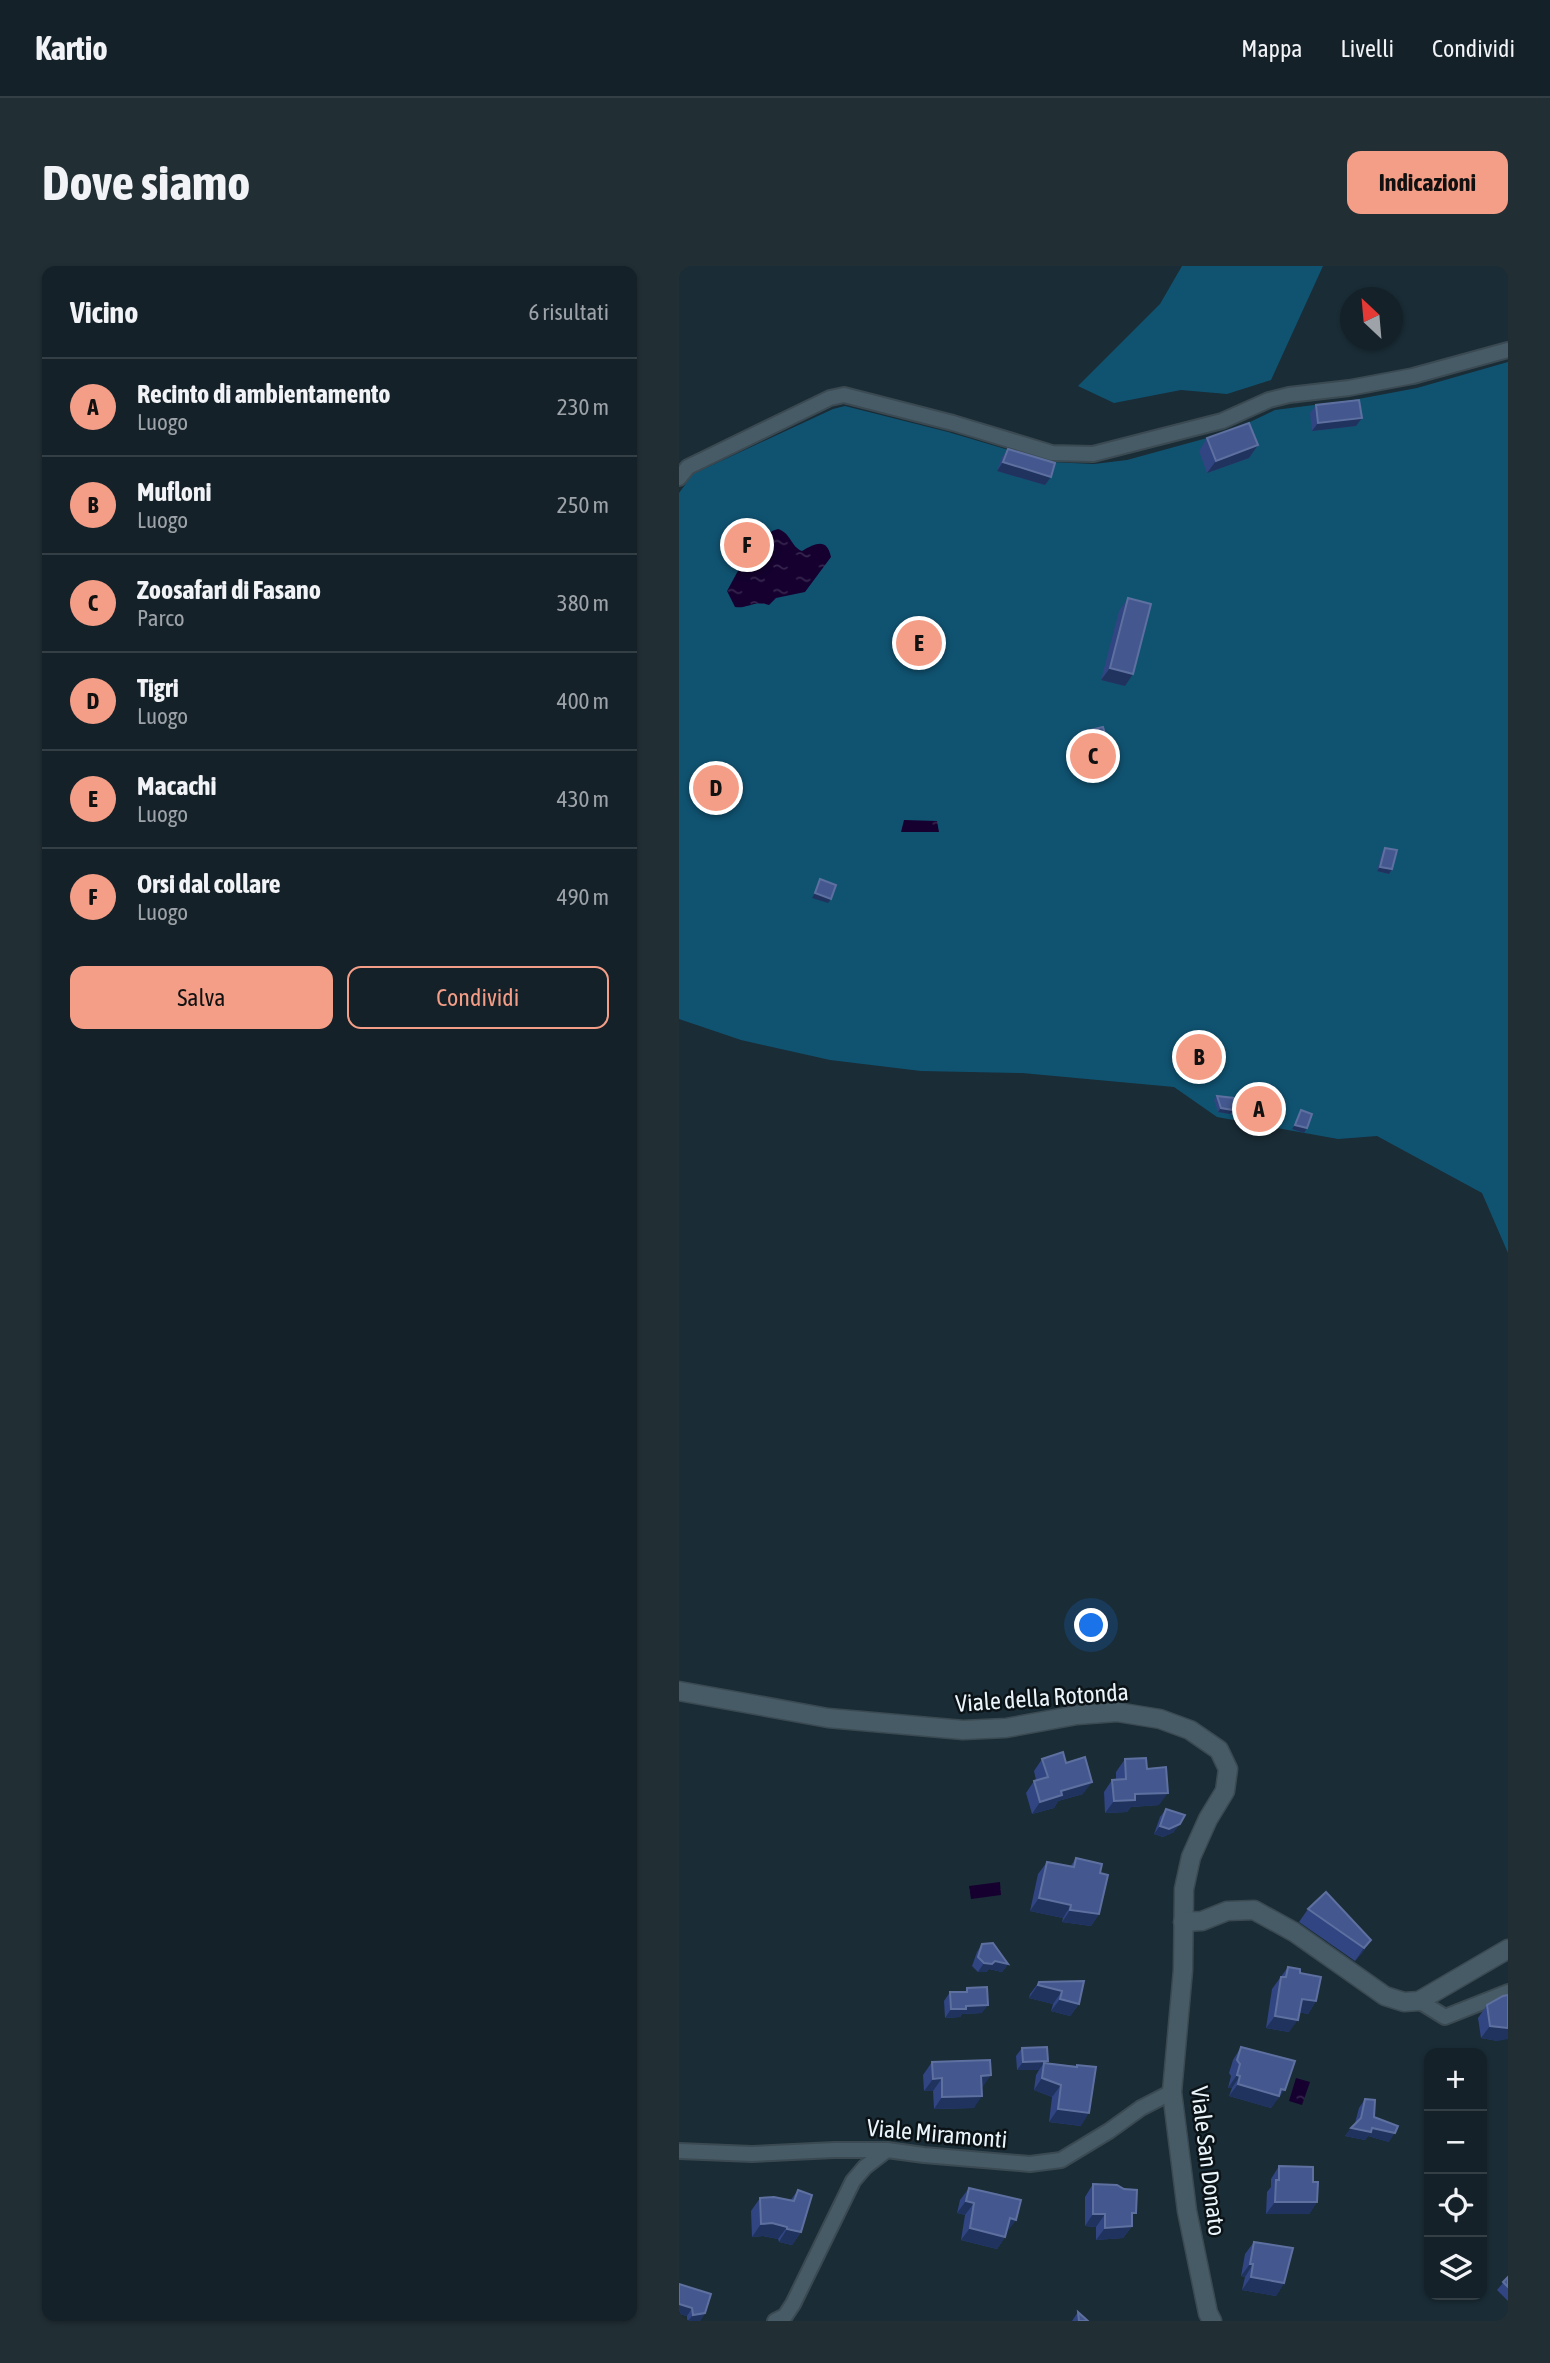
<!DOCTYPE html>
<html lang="it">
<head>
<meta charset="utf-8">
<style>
  :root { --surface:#142128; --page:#212e34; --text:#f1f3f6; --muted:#9da3a8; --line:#333e45; --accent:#f49e87 }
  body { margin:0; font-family:"Asap Condensed",sans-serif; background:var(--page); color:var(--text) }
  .controls { position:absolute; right:21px; bottom:21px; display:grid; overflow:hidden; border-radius:14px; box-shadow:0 2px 5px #0004 }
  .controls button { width:63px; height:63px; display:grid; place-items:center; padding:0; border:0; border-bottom:2px solid var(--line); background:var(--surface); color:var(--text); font:35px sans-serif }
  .compass { position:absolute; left:661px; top:21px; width:63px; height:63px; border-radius:50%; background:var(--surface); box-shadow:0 2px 5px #0004; rotate:334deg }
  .you { position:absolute; left:413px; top:1360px; width:24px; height:24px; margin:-18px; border:5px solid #fff; border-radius:50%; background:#1a73e8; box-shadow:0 0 0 10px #1a73e833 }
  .badge { display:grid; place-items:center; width:46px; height:46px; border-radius:50%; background:var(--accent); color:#111; font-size:23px; font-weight:700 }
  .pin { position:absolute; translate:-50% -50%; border:4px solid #fff; box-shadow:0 2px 7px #0006 }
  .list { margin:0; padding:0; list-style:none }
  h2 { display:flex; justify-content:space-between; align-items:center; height:91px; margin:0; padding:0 28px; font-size:30px }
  h2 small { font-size:23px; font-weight:400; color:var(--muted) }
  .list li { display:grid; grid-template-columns:46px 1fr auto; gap:21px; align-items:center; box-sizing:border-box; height:98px; padding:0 28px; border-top:2px solid var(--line) }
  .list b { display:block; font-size:26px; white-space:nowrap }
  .list p { margin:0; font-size:23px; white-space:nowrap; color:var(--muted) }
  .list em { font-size:23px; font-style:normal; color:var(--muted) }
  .actions { display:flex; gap:14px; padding:21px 28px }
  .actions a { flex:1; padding:16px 0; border:2px solid var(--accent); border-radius:14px; text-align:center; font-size:24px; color:var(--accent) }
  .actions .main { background:var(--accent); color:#111 }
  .icon { flex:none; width:38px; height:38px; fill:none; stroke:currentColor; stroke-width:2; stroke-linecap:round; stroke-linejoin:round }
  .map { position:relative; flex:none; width:829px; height:2055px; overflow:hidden; border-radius:14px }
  header { display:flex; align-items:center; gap:42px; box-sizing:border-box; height:98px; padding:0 35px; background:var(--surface); border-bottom:2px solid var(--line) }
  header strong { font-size:33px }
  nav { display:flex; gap:38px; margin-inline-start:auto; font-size:24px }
  .intro { display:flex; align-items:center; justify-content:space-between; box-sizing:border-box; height:168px; padding:0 42px }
  h1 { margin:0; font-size:49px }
  .button { padding:18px 32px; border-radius:14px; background:var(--accent); color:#111; font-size:24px; font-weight:700 }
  main { display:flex; gap:42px; padding:0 42px }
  aside { flex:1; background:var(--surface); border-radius:14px; box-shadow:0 2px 5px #0004 }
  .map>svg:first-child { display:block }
  .green { fill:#105371 }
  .water { fill:url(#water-ripples) }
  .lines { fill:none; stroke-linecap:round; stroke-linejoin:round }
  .minor-casing { stroke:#3b4a52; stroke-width:18 }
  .tertiary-casing { stroke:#3b4a52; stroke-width:21 }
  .minor { stroke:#475b66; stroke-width:14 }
  .tertiary { stroke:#475b66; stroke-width:18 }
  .wall { fill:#304582 }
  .shaded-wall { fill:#1f335e }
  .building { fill:#44588f; stroke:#5e70a0; stroke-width:2 }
  .labels { text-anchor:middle; stroke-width:5; stroke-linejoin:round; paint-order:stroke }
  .street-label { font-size:24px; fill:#e9f4fb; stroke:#0b1317 }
</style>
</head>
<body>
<header>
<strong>Kartio</strong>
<nav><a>Mappa</a><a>Livelli</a><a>Condividi</a></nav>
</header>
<div class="intro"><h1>Dove siamo</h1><a class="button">Indicazioni</a></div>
<main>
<aside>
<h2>Vicino<small>6 risultati</small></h2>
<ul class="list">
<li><span class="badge">A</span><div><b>Recinto di ambientamento</b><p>Luogo</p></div><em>230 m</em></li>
<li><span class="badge">B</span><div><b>Mufloni</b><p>Luogo</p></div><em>250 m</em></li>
<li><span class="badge">C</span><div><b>Zoosafari di Fasano</b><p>Parco</p></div><em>380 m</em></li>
<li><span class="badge">D</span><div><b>Tigri</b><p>Luogo</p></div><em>400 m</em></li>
<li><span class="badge">E</span><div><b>Macachi</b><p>Luogo</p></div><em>430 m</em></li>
<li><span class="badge">F</span><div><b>Orsi dal collare</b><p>Luogo</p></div><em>490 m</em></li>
</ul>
<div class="actions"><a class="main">Salva</a><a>Condividi</a></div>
</aside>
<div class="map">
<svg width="829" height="2055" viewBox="0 0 829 2055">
  <defs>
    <pattern id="water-ripples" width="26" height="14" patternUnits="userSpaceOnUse" patternTransform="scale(1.75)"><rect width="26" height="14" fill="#15002f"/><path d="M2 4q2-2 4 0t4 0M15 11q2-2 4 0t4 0" fill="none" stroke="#37264e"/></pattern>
  </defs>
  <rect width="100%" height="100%" fill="#1a2c36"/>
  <g class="green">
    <polygon points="503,0 644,0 592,114 548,128 502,124 435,137 399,120 481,38"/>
    <polygon points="829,96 829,987 803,927 698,870 659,873 538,851 495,821 343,807 242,805 151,794 62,774 0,753 0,227 14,208 154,143 166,140 269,166 370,196 415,198 448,194 550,166 596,144 674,134 738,122"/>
  </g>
  <g class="water">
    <path d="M99,263C112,267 112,281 123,285C137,277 148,272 152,291L126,326L97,332L90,339C74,334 69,343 56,341L48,325L67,290L82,280L93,265Z"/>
    <polygon points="225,554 258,555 260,566 222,566"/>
    <polygon points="321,1616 322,1629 292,1633 290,1620"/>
    <polygon points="617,1812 631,1816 623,1839 610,1835"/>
  </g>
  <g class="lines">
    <g class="minor-casing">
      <g id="minor">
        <polyline points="0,212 9,201 151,132 165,129 274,157 373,187 414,188 543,155 590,134 610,129 670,122 734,110 829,84"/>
        <polyline points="740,1735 766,1751 829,1726"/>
        <polyline points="0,1885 73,1888 155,1884 208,1884 245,1889 351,1898 382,1894 430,1865 462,1842 493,1826"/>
        <polyline points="96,2055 106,2050 114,2038 174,1915 186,1901 208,1884"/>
      </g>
    </g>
    <g class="tertiary-casing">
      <g id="tertiary">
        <polyline points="0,1425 149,1452 284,1464 327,1462 398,1449 438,1446 481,1453 511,1464 540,1484 549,1503 546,1525 529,1553 512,1591 505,1623 504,1704 493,1826 508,1945 529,2047 533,2055"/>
        <polyline points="504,1656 523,1655 548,1645 575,1644 615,1666 706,1730 725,1736 740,1735 829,1683"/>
      </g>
    </g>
    <use href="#minor" class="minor"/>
    <use href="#tertiary" class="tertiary"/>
  </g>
  <g class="wall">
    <polygon points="637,139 683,152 677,160 633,165 631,147"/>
    <polygon points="528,172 579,179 570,192 528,207 520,185"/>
    <polygon points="329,183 372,211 366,219 318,205 323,191"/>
    <polygon points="449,332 454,408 446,420 422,414 440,345"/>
    <polygon points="403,466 425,493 404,498 397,475"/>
    <polygon points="706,582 713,603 710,608 698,605 703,586"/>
    <polygon points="538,830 554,844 551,848 539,846 535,834"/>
    <polygon points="363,1493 387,1497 404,1528 379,1535 375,1542 353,1548 347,1527 355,1515 357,1514 355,1505"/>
    <polygon points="446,1493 468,1503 480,1539 452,1541 448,1546 426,1547 425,1526 433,1514 437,1513 437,1506"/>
    <polygon points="487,1543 495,1566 484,1571 475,1568 481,1551"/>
    <polygon points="397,1592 421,1607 420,1648 412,1660 383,1656 384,1652 351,1645 359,1608 368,1596 391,1601"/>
    <polygon points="629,1643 692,1674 683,1687 676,1695 620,1656"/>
    <polygon points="303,1678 329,1698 323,1706 310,1703 307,1706 299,1706 293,1700 298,1686"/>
    <polygon points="609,1701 621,1707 637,1735 629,1748 620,1746 610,1766 587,1762 593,1723"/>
    <polygon points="405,1715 400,1738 391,1750 372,1745 374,1738 350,1732 351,1728 360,1716"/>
    <polygon points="288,1722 303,1747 283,1748 281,1751 266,1752 265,1735 271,1726 286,1726"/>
    <polygon points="808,1739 819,1775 802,1772 799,1752"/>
    <polygon points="562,1781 597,1836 596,1836 592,1842 550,1830 553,1822 549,1822 552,1810 550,1807 554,1794"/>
    <polygon points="343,1782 368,1797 397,1800 398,1799 402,1860 370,1856 373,1831 355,1824 357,1809 360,1804 338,1804 337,1790"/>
    <polygon points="253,1796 303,1822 295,1842 255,1843 254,1825 245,1825 244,1809"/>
    <polygon points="686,1833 695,1851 710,1876 689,1870 686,1874 666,1870 676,1857 680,1842"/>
    <polygon points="600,1900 634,1916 638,1936 630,1948 587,1948 588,1926 592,1921 592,1913"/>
    <polygon points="414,1918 453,1953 453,1960 444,1972 417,1974 417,1961 406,1960 406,1931"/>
    <polygon points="290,1922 337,1954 327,1966 326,1971 318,1983 282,1974 286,1949 278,1947 281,1934"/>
    <polygon points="119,1924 122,1966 113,1979 100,1976 99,1973 84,1970 73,1971 72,1945 81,1932 111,1935"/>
    <polygon points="575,1976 605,2017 597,2030 563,2024 566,2011 562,2010 566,1988"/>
    <polygon points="829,2011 829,2035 818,2024"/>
    <polygon points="0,2018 26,2047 21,2055 8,2055 8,2050 0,2048"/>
    <polygon points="399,2046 409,2055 393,2055"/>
  </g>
  <g class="shaded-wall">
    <polygon points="683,152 677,160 633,165 639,157"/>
    <polygon points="579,179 570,192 528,207 537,195"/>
    <polygon points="324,196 372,211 366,219 318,205"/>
    <polygon points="431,402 454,408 446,420 422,414"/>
    <polygon points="431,484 425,493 404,498 410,490"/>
    <polygon points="701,601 713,603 710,608 698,605"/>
    <polygon points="136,627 152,633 149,637 133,632"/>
    <polygon points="542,842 554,844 551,848 539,846"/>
    <polygon points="616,859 628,862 625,867 613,863"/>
    <polygon points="413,1516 404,1528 379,1535 375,1542 353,1548 361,1536 382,1525"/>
    <polygon points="489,1527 480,1539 452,1541 448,1546 426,1547 435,1535 456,1528"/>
    <polygon points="501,1558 495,1566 484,1571 475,1568 481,1560"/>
    <polygon points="360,1632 392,1639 384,1652 351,1645"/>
    <polygon points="391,1644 420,1648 412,1660 383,1656"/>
    <polygon points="692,1674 683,1687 676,1695 685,1682"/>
    <polygon points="316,1695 329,1698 323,1706 310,1703 307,1706 299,1706 305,1697"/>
    <polygon points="359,1719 383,1725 374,1738 350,1732"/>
    <polygon points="381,1733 400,1738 391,1750 372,1745"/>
    <polygon points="623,1733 637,1735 629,1748 614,1745"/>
    <polygon points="309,1739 303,1747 283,1748 281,1751 266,1752 272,1743 287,1740"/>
    <polygon points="596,1750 619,1754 610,1766 587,1762"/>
    <polygon points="811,1760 829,1762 829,1773 819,1775 802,1772"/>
    <polygon points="369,1795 365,1801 365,1797 360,1804 338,1804 344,1796"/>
    <polygon points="312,1809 303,1822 302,1810"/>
    <polygon points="558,1809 561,1810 553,1822 549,1822"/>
    <polygon points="263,1812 254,1825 245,1825 254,1813"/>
    <polygon points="363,1812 382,1819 373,1831 355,1824"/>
    <polygon points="559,1818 602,1823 606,1824 592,1842 550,1830"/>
    <polygon points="303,1830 295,1842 255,1843 263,1831"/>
    <polygon points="379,1843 410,1847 402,1860 370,1856"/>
    <polygon points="672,1862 693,1862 716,1867 710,1876 689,1870 686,1874 666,1870"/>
    <polygon points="287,1935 295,1937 286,1949 278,1947"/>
    <polygon points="596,1936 638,1936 630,1948 587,1948"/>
    <polygon points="414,1948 426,1948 417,1961 406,1960"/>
    <polygon points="331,1952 337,1954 328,1966 322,1965"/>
    <polygon points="93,1957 108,1961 99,1973 84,1970 73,1971 82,1958"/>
    <polygon points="453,1960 444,1972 417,1974 426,1962"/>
    <polygon points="291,1962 326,1971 318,1983 282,1974"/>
    <polygon points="108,1963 122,1966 113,1979 100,1976"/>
    <polygon points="571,1998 574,1998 566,2011 562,2010"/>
    <polygon points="572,2011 605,2017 597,2030 563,2024"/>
    <polygon points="0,2038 13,2042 8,2050 0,2048"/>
    <polygon points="26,2047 21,2055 9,2055 14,2049"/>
  </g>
  <g class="building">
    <polygon points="680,134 683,152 639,157 637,139"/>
    <polygon points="570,157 579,179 537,195 528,172"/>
    <polygon points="329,183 376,197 372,211 324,196"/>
    <polygon points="449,332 472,338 454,408 431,402"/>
    <polygon points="424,461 431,484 410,490 403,466"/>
    <polygon points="706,582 718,584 713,603 701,601"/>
    <polygon points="141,613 157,619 152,633 136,627"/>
    <polygon points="538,830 555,832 554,844 542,842"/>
    <polygon points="622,844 633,848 628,862 616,859"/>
    <polygon points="384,1486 387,1497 406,1491 413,1516 382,1525 383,1529 361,1536 355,1515 369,1511 363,1493"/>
    <polygon points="467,1492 468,1503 487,1501 489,1527 456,1528 456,1534 435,1535 433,1514 447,1513 446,1493"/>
    <polygon points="487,1543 506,1549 501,1558 490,1563 481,1560"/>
    <polygon points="397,1592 423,1598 421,1607 429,1609 420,1648 391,1644 392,1639 360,1632 368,1596 395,1601"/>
    <polygon points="647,1626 692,1674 685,1682 629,1643"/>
    <polygon points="314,1677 329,1698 316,1695 313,1698 305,1697 299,1691 303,1678"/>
    <polygon points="609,1701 621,1703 621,1707 642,1711 637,1735 623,1733 619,1754 596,1750 602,1711 607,1711"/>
    <polygon points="405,1715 400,1738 381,1733 383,1725 359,1719 360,1716"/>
    <polygon points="308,1721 309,1739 287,1740 287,1743 272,1743 271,1726 288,1726 288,1722"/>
    <polygon points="829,1729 829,1762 811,1760 808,1739 824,1730"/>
    <polygon points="368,1781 369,1795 344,1796 343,1782"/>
    <polygon points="562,1781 616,1795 606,1824 602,1823 600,1830 559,1818 561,1810 558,1809 561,1798 558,1794"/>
    <polygon points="311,1794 312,1809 302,1810 303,1830 263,1831 263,1812 254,1813 253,1796"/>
    <polygon points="365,1797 398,1801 398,1799 417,1801 410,1847 379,1843 382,1819 363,1812"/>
    <polygon points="686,1833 696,1834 695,1851 719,1860 716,1867 693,1862 692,1866 672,1862 682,1852"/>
    <polygon points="600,1900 634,1901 634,1916 639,1916 638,1936 596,1936 597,1914 600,1914"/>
    <polygon points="414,1918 438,1919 445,1923 458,1924 457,1947 453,1947 453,1960 426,1962 426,1948 414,1948"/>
    <polygon points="290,1922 342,1934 337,1954 331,1952 326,1971 291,1962 295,1937 287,1935"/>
    <polygon points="119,1924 133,1929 122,1966 108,1963 108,1961 93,1957 82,1958 81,1932 95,1931 115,1935"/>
    <polygon points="575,1976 614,1982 605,2017 572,2011 574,1998 571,1998"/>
    <polygon points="829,2011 829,2021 824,2016"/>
    <polygon points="0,2018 32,2028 26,2047 14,2049 13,2042 0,2038"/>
    <polygon points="399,2046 409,2055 400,2055"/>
  </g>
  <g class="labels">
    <g class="street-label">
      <text transform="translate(363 1432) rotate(-4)" y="8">Viale della Rotonda</text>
      <text transform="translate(258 1868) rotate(5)" y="8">Viale Miramonti</text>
      <text transform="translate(529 1895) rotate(83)" y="8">Viale San Donato</text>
    </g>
  </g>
</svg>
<div class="controls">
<button>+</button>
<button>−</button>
<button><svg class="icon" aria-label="locate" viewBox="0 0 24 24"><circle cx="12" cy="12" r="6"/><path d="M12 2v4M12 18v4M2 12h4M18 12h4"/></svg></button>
<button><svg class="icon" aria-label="layers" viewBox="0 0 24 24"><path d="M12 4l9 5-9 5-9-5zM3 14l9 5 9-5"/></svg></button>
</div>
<svg class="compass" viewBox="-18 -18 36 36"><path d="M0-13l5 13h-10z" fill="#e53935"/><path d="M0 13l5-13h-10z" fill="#9da3a8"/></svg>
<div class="you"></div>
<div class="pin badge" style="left:580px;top:843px">A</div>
<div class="pin badge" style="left:520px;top:791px">B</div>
<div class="pin badge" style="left:414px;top:490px">C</div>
<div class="pin badge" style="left:37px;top:522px">D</div>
<div class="pin badge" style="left:240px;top:377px">E</div>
<div class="pin badge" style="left:68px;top:279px">F</div>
</div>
</main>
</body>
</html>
